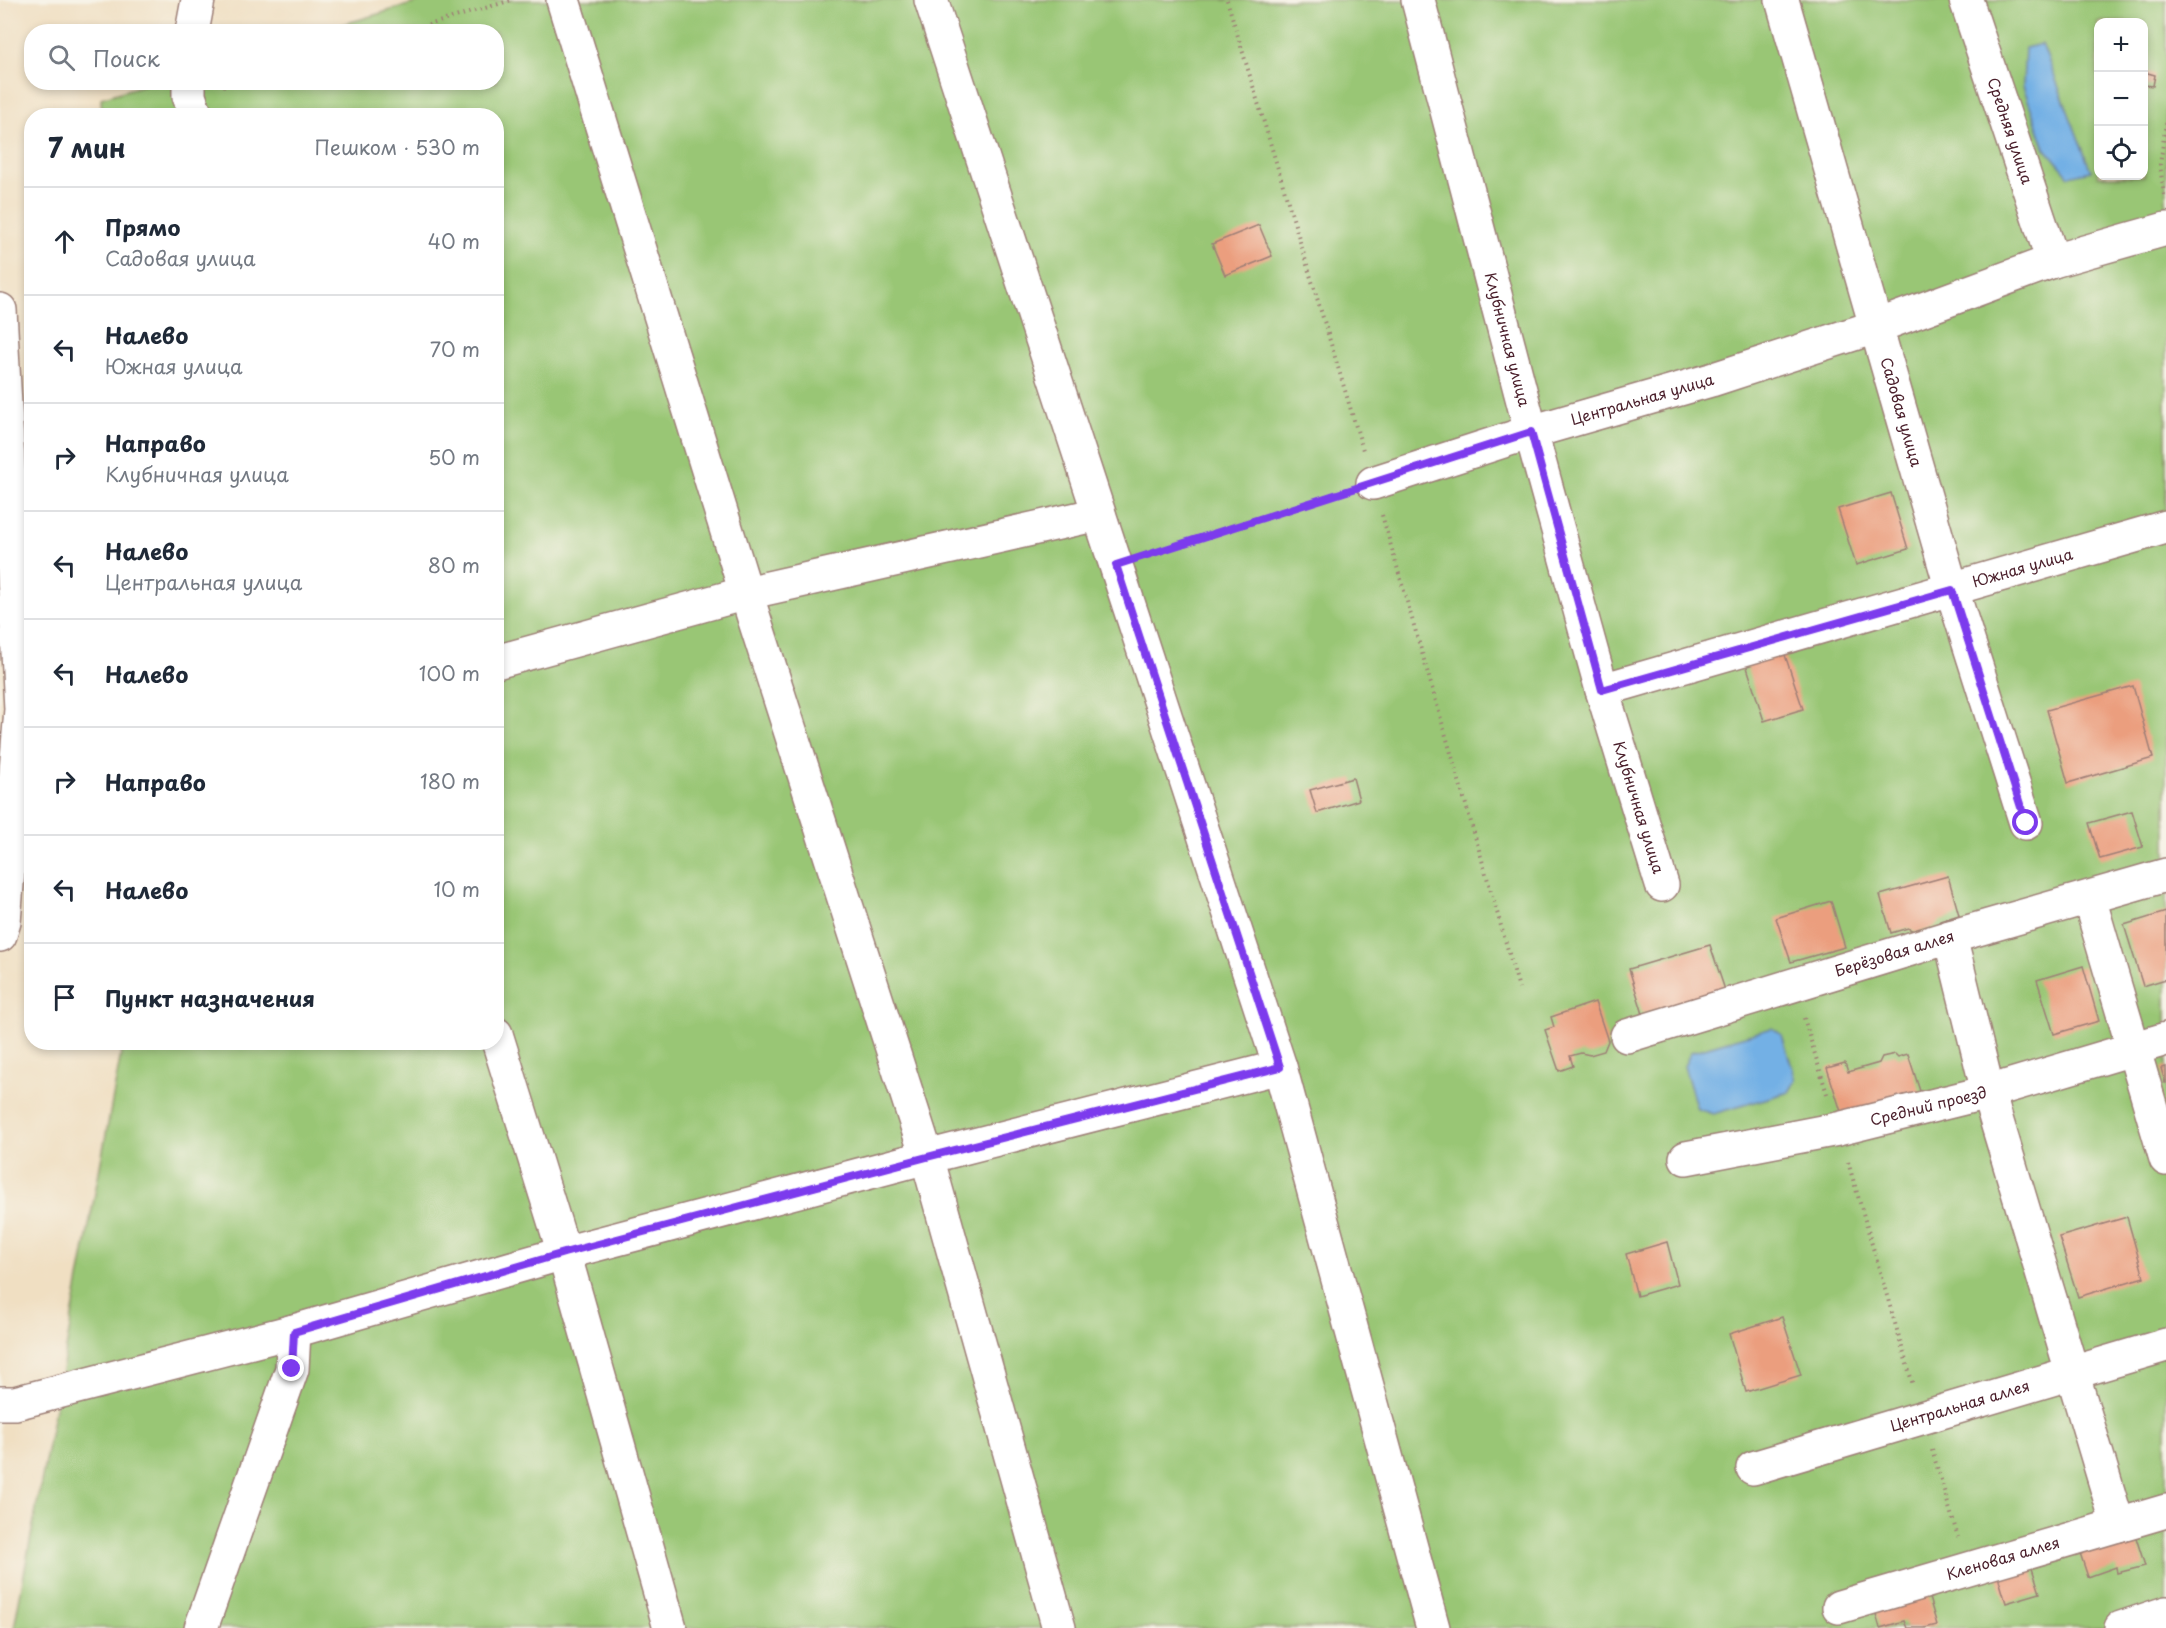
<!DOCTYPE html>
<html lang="ru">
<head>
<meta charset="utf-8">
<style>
  :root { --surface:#fff; --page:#f2f2f3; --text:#1f2937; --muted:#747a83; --line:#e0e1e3 }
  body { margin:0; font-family:"Playpen Sans",sans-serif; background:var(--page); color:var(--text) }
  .controls { position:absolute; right:18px; top:18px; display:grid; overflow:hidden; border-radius:12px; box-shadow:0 3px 9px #0003 }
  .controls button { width:54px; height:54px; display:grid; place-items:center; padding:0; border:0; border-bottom:2px solid var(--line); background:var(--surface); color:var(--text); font:30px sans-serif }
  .stop { position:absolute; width:18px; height:18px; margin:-14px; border:4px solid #7c3aed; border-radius:50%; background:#fff }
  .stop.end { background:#7c3aed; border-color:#fff; box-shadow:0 2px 6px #0008 }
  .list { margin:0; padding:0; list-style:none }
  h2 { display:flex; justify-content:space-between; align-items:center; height:78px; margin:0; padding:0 24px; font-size:26px }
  h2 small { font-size:20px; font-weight:400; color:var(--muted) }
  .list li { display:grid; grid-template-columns:39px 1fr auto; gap:18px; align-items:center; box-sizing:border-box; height:108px; padding:0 24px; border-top:2px solid var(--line) }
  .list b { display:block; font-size:22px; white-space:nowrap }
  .list p { margin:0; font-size:20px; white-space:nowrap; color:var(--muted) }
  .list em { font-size:20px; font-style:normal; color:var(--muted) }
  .icon { flex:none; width:33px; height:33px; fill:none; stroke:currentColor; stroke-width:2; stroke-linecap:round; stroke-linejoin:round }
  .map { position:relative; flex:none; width:2166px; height:1628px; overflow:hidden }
  .search { position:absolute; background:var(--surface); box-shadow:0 3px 9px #0003; left:24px; top:24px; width:480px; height:66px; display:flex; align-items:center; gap:15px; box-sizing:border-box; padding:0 21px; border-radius:24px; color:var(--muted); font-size:22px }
  .panel { position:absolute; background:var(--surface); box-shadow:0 3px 9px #0003; left:24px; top:108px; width:480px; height:942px; border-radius:24px }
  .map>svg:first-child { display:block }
  .green { fill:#99c674; stroke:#727250; stroke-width:1.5; fill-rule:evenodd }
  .water { fill:#73b0e5; stroke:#5e6888; stroke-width:1.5 }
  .building { fill:#eb9e7e }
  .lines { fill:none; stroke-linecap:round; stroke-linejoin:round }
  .minor-casing { stroke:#9d7f76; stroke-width:36 }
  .path { stroke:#9d7f76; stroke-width:4; stroke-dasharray:1.5 4.5; stroke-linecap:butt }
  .minor { stroke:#fff; stroke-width:33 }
  .route { stroke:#7c3aed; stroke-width:8 }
  .labels { text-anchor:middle; stroke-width:5; stroke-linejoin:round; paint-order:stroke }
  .street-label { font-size:15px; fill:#4a1f2b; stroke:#f7f3e8 }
</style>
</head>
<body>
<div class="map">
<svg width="2166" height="1628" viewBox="0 0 2166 1628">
  <rect width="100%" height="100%" fill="#f7f3e8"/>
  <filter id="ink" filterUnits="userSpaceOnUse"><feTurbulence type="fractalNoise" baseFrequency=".0167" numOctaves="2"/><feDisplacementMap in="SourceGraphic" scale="12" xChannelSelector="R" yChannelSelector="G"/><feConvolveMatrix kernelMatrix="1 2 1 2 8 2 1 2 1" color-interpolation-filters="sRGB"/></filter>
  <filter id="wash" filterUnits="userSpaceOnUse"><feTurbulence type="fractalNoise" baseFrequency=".008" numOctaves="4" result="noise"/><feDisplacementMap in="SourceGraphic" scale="24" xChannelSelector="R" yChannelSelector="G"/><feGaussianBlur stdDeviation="1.35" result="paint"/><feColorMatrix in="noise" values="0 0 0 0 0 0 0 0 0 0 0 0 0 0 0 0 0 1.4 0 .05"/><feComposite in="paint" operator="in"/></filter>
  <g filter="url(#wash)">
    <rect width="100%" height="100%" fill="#f0dfc2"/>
    <path class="green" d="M425,0H2166V1628H14L123,1043L496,1042V116H102L101,98L153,82H496V32L321,31ZM2098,22H2144V176H2098Z"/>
    <g class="water">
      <polygon points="2042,44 2091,171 2069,176 2045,148 2023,86 2025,48"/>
      <polygon points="1772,1028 1782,1035 1796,1080 1789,1092 1713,1114 1697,1109 1684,1066 1691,1052"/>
    </g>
    <g id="blocks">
      <g class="building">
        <polygon points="2144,72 2155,75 2153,86 2144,85"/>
        <polygon points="1259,225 1272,256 1225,275 1212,244"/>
        <polygon points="1891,493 1908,549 1856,565 1838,509"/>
        <polygon points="1784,652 1803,709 1764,721 1746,664"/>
        <polygon points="2133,686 2153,758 2068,783 2047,710"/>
        <polygon points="1353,778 1359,800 1317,813 1310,790"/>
        <polygon points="2132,811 2143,847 2100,859 2089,823"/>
        <polygon points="1948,876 1959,915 1940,921 1934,928 1917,933 1908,928 1891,933 1880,895"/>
        <polygon points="1831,901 1845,947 1791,962 1776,918"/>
        <polygon points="2166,912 2166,979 2143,986 2124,925"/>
        <polygon points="1710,945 1725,990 1643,1014 1629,969"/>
        <polygon points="2083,966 2099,1021 2054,1034 2037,980"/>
        <polygon points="1595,1002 1608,1041 1604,1051 1590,1055 1581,1053 1570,1056 1573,1066 1559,1071 1545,1030 1554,1027 1551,1017"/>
        <polygon points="1895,1054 1898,1057 1908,1054 1922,1097 1844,1121 1827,1068 1845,1063 1848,1072 1879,1063 1882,1057"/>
        <polygon points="2166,1067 2166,1083 2165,1083 2161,1068"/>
        <polygon points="2127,1217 2144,1277 2078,1297 2059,1237"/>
        <polygon points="1667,1242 1678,1284 1637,1296 1626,1254"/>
        <polygon points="1782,1317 1801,1375 1746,1392 1729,1334"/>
        <polygon points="2133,1528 2145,1566 2117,1573 2116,1567 2088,1577 2080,1553"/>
        <polygon points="2030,1562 2040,1593 2006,1603 1997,1573"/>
        <polygon points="1927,1591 1937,1625 1925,1628 1907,1628 1904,1621 1880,1628 1874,1607"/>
      </g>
    </g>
  </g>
  <g filter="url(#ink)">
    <use href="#blocks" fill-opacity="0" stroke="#9d7f76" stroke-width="1.5"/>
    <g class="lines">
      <g class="minor-casing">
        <g id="minor">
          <polyline points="563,0 746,593 927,1157 1059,1628"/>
          <polyline points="931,0 1280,1067 1433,1628"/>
          <path id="s1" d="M1418,0L1531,432L1602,690L1662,885"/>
          <path id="s2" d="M1782,0L1952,590L2026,823"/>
          <path id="s3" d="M1966,0L2053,261"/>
          <polyline points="192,32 198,0"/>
          <polyline points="189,82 189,96 196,116"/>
          <polyline points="0,310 21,709 4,922 0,935"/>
          <path id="s4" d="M1373,483L1531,432L1711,380L1875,327L2053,261L2166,229"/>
          <polyline points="496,662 746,593 1099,514"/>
          <path id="s5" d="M1602,690L2166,527"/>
          <polyline points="2089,898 2166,1159"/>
          <polyline points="1950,937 1988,1092 2118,1525"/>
          <polyline points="496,1034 564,1253 670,1628"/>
          <path id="s6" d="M1627,1036L1950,937L2166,875"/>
          <path id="s7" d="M1686,1158L1838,1129L1988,1092L2166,1039"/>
          <polyline points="0,1403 15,1403 294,1331 564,1253 927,1157 1280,1067"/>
          <path id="s8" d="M1753,1468L2166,1345"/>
          <path id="s9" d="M1839,1607L2166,1511"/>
          <polyline points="201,1628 292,1369 294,1331"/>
          <polyline points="2121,1628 2166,1613"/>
        </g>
      </g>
      <g class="path">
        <polyline points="1227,0 1363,450"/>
        <polyline points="405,32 512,0"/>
        <polyline points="223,86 233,82"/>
        <polyline points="2164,195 2160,165 2166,123"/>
        <polyline points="1382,515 1519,988"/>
        <polyline points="1148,555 1341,493"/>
        <polyline points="1804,1018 1827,1094"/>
        <polyline points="1848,1162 1913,1385"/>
        <polyline points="1932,1450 1958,1537"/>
      </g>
      <use href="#minor" class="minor"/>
    </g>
  </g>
  <g class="lines" filter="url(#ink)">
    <polyline class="route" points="292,1369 294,1332 564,1253 927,1157 1280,1067 1116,565 1531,432 1602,690 1952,590 2026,823"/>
  </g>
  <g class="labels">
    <g class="street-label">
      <text dy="5" stroke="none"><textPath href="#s3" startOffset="138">Средняя улица</textPath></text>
      <text dy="5" stroke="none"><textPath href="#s1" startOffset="351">Клубничная улица</textPath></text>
      <text dy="5" stroke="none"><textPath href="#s4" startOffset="282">Центральная улица</textPath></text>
      <text dy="5" stroke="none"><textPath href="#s2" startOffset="429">Садовая улица</textPath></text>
      <text dy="5" stroke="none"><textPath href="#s5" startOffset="438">Южная улица</textPath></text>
      <text dy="5" stroke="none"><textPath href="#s1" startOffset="837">Клубничная улица</textPath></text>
      <text dy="5" stroke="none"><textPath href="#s6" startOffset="280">Берёзовая аллея</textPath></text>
      <text dy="5" stroke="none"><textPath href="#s7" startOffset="248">Средний проезд</textPath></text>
      <text dy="5" stroke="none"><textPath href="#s8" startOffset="216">Центральная аллея</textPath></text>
      <text dy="5" stroke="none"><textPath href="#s9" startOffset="171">Кленовая аллея</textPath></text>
    </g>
  </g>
</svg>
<div class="controls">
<button>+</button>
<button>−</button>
<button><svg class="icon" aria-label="locate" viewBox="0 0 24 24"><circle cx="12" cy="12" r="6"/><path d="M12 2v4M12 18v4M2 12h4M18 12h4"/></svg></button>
</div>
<div class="stop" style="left:2026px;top:823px"></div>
<div class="stop end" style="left:292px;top:1369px"></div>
<div class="search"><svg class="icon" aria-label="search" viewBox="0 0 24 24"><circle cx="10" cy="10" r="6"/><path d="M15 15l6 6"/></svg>Поиск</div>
<section class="panel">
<h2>7 мин<small>Пешком · 530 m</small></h2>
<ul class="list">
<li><svg class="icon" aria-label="ahead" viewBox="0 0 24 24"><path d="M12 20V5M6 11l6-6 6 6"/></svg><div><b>Прямо</b><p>Садовая улица</p></div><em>40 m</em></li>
<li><svg class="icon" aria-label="left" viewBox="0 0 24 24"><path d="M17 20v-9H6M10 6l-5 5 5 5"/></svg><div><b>Налево</b><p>Южная улица</p></div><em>70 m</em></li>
<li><svg class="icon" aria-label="right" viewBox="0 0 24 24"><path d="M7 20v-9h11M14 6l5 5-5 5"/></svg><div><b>Направо</b><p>Клубничная улица</p></div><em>50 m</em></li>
<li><svg class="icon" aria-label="left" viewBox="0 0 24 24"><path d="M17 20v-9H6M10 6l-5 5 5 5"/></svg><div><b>Налево</b><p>Центральная улица</p></div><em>80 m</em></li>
<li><svg class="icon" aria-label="left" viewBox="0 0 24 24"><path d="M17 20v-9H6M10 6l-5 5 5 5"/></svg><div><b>Налево</b></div><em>100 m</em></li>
<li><svg class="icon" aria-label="right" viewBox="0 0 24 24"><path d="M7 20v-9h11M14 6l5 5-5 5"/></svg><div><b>Направо</b></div><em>180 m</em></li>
<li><svg class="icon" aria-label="left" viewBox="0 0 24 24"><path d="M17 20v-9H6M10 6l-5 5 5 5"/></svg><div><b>Налево</b></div><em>10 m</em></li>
<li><svg class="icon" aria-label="arrive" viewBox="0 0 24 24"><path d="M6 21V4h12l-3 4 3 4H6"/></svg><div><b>Пункт назначения</b></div></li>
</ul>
</section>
</div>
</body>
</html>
